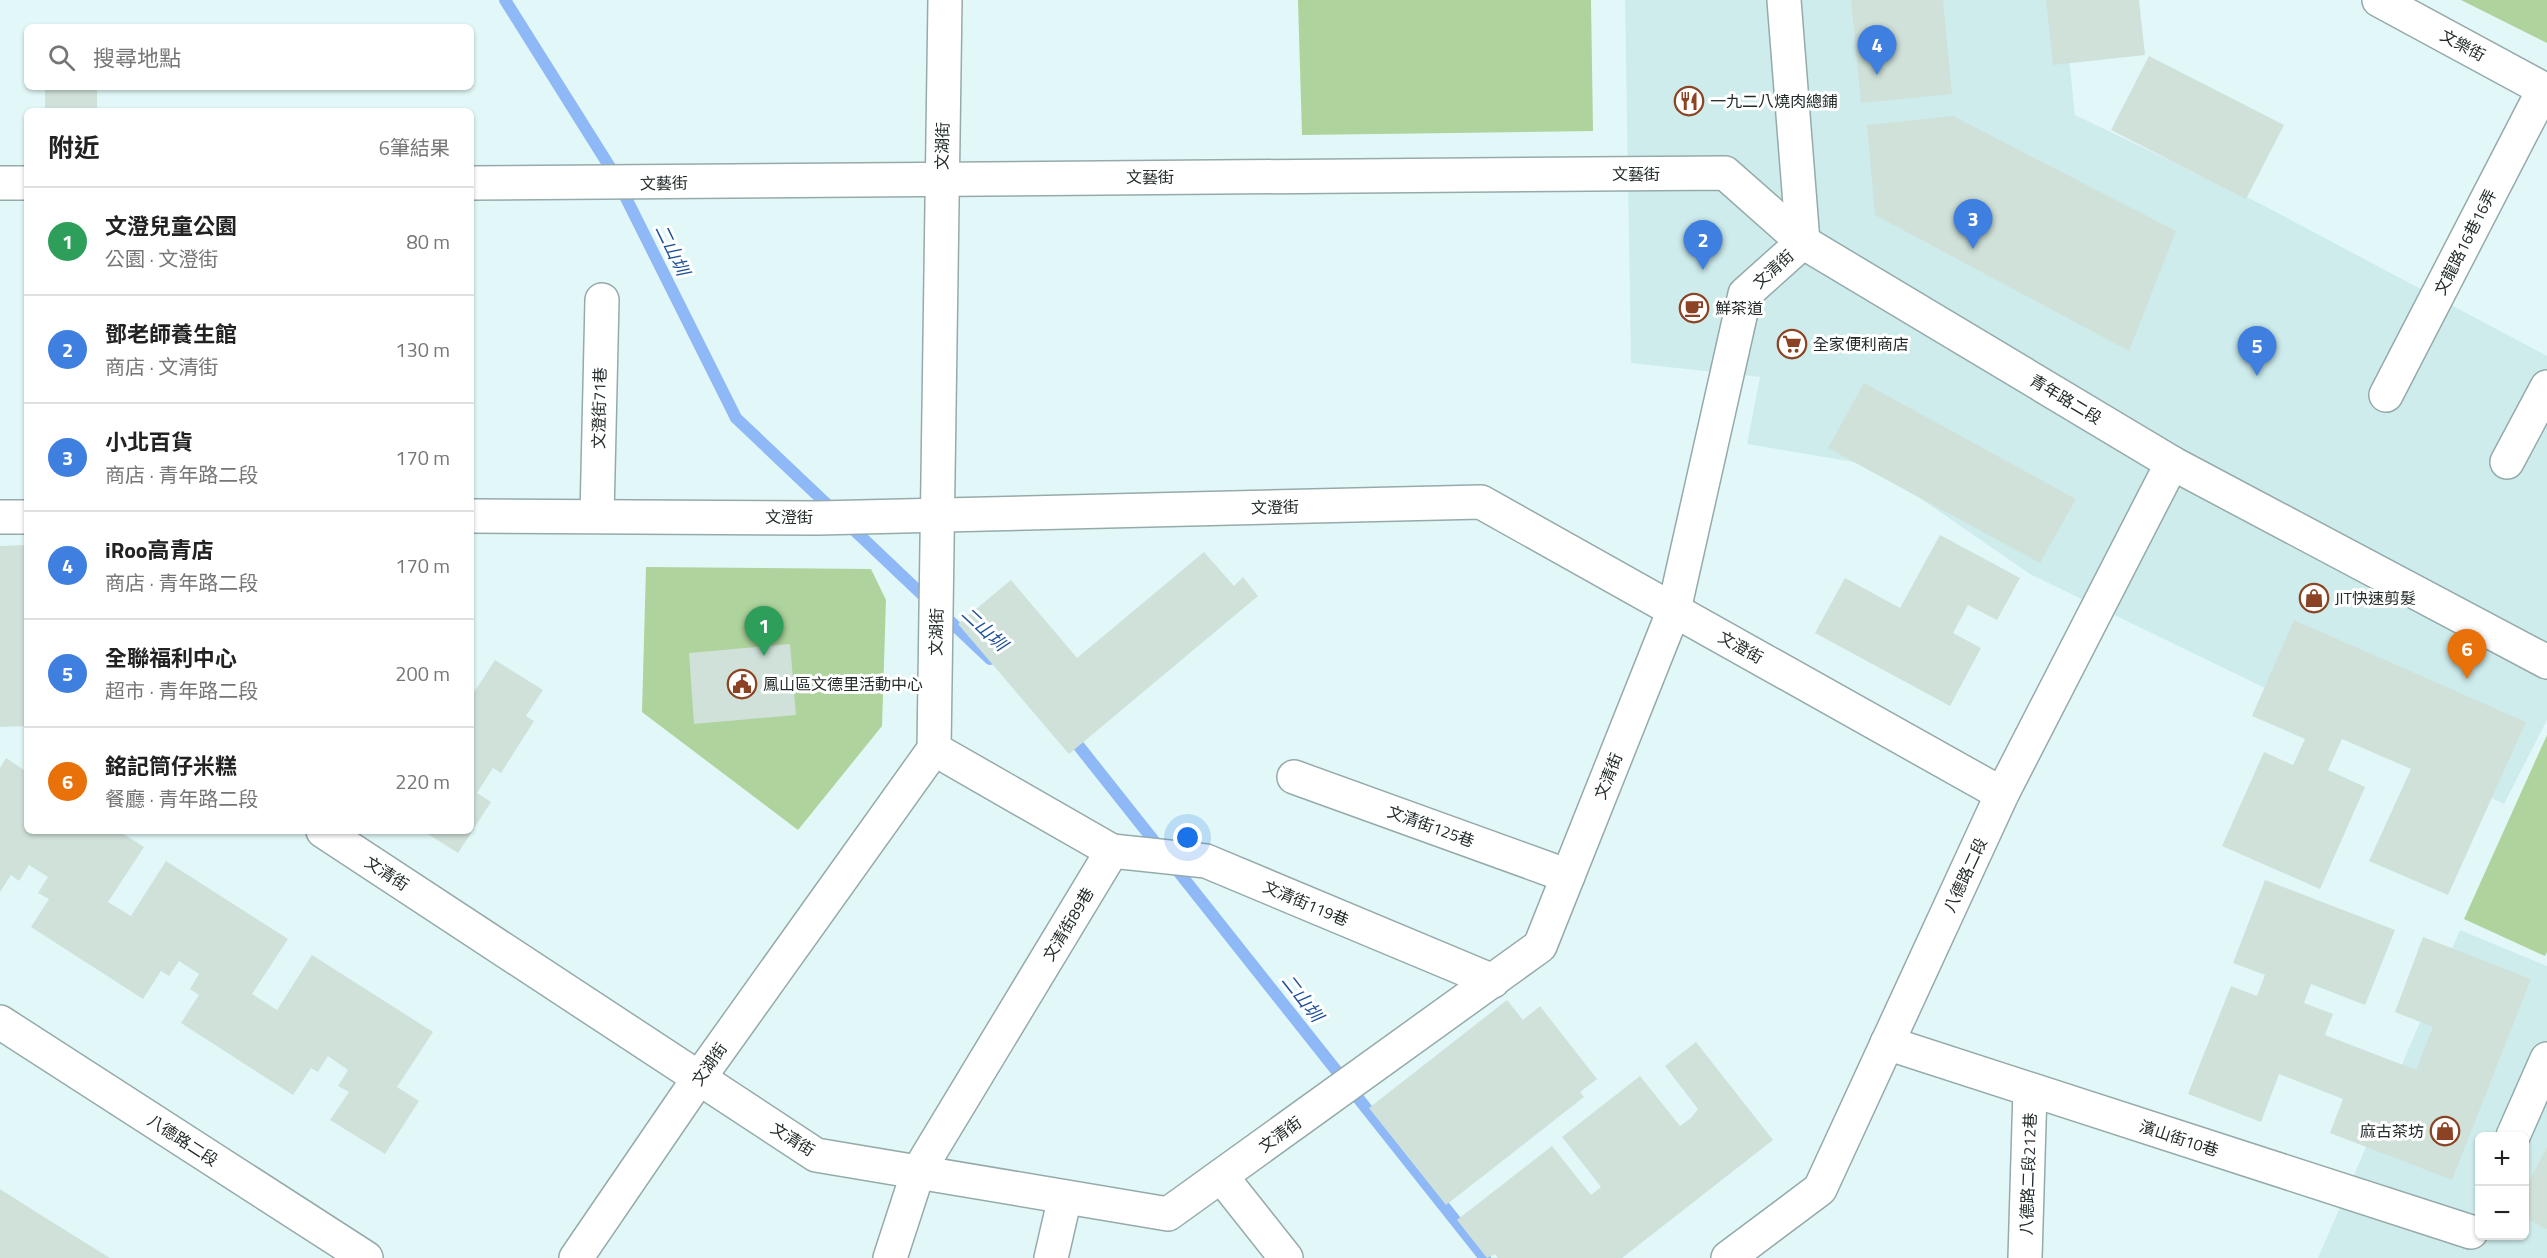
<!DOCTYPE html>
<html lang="zh-TW">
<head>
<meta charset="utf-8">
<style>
  :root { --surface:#fff; --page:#f6f6f6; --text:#222; --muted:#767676; --line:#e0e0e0; --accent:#8b4323 }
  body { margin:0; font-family:"Titillium Web","Noto Sans TC",sans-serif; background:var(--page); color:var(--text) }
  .controls { position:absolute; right:18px; bottom:18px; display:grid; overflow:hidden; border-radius:9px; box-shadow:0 2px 4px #0004 }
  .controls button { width:54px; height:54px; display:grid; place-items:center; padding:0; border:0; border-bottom:2px solid var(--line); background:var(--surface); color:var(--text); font:30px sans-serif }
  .you { position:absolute; left:1188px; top:838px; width:21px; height:21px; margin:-15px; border:4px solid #fff; border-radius:50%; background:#1a73e8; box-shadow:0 0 0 9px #1a73e833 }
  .badge { display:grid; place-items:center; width:39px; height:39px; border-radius:50%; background:var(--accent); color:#fff; font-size:20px; font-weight:700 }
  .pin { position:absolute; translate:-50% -50px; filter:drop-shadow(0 2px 3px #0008) }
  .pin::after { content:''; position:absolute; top:32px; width:21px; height:18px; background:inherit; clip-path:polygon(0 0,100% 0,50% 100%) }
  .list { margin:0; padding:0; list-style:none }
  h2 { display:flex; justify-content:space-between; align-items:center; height:78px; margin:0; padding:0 24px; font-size:26px }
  h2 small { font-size:20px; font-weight:400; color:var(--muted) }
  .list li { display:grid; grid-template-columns:39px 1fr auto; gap:18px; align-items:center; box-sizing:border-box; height:108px; padding:0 24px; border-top:2px solid var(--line) }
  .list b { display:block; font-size:22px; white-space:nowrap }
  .list p { margin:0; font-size:20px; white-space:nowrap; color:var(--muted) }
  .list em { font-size:20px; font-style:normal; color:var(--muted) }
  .icon { flex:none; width:33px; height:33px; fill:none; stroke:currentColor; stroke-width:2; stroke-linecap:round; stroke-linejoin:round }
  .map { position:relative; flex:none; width:2547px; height:1258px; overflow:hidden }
  .search { position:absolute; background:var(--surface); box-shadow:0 2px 4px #0004; left:24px; top:24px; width:450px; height:66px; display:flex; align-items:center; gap:15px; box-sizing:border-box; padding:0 21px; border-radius:9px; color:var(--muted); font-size:22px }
  .panel { position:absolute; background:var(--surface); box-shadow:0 2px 4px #0004; left:24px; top:108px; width:450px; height:726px; border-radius:9px }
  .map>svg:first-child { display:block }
  .built { fill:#ceecec; fill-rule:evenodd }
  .green { fill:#aed39c }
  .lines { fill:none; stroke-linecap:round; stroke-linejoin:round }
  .stream { stroke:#8fb9f6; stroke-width:12 }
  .building { fill:#cfe1d9 }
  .minor-casing { stroke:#96aaaa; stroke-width:36 }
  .minor { stroke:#fff; stroke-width:33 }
  .labels { text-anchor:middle; stroke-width:6; stroke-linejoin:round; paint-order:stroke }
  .street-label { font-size:16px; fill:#232b2b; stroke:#fff }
  .poi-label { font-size:16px; fill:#232b2b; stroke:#fff; text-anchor:start }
  .water-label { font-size:18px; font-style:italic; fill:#1e5198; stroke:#fff }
</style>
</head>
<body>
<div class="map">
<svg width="2547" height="1258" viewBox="0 0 2547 1258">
  <rect width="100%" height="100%" fill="#e2f8f8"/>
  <g class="built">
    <polygon points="1625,0 2063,0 2075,115 2255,201 2547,356 2547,720 2504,804 2030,574 1872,465 1747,444 1760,377 1631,363"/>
    <path d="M2460,930L2547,966V1258H2318ZM2480,1136H2524V1236H2480Z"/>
  </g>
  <g class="green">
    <polygon points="1298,0 1591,0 1593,131 1302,135"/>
    <polygon points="2461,0 2547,0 2547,43"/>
    <polygon points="646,567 871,569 886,600 882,726 798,830 642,712"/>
    <polygon points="2547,735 2547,952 2545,956 2464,919"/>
  </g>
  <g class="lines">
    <g class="stream">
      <polyline points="505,0 613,172 736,418 990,659"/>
      <polyline points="1070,735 1485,1258"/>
    </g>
  </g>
  <g class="building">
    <polygon points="1851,0 1943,0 1952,94 1861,103"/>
    <polygon points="2046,0 2139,0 2145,55 2053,65"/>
    <polygon points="2149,56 2284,125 2246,199 2111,130"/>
    <rect x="45" y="87" width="52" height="24"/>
    <polygon points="1953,116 2176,231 2129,351 1875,215 1867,125"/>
    <polygon points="1864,383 2076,499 2040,563 1828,448"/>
    <polygon points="1940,535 2020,578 1997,620 1968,605 1953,633 1981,648 1950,706 1815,633 1845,578 1900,608"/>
    <polygon points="27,545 27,726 0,727 0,546"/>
    <polygon points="1204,552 1234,586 1243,577 1258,596 1069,754 958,624 1011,580 1077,658"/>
    <polygon points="2294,620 2526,722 2448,895 2369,861 2411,769 2342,739 2328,770 2365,787 2320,889 2222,846 2264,752 2293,765 2305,739 2252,716"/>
    <polygon points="790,644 796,715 694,724 689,653"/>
    <polygon points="495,660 543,690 526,716 534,721 501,773 493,768 477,793 491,802 458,853 423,831 471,831 471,697"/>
    <polygon points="6,758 27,772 27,831 119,831 144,847 108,902 131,916 166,861 288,939 252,994 277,1010 312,955 433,1032 397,1087 419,1101 385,1154 330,1120 349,1092 338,1086 348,1070 328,1056 318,1072 311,1068 293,1095 181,1023 199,995 190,989 199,974 179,961 169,976 161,971 143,999 31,927 49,899 38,893 48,877 29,865 19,881 11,875 0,892 0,768"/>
    <polygon points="2265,880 2395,930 2365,1005 2311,984 2304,1003 2333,1014 2325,1035 2416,1070 2433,1027 2395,1012 2423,937 2531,979 2452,1180 2330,1133 2343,1099 2279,1074 2261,1122 2188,1094 2231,986 2257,996 2265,975 2233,963"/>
    <polygon points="1507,1000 1523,1020 1540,1006 1597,1079 1580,1092 1584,1097 1446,1205 1369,1108"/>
    <polygon points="1696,1042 1773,1140 1622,1258 1498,1258 1495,1254 1487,1258 1457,1220 1552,1146 1591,1195 1601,1187 1562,1137 1640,1076 1680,1126 1691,1118 1698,1109 1665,1066"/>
    <polygon points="2547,1147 2547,1229 2524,1218 2524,1191"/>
    <polygon points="0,1189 44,1217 110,1258 0,1258"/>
  </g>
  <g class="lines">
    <g class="minor-casing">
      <g id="minor">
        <polyline points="1784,0 1803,242"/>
        <polyline points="2379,0 2547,91"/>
        <polyline points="0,183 27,183"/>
        <polyline points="471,183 1725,173 1803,242 2172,463 2547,662"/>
        <polyline points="2386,395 2544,89"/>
        <polyline points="2507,462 2547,387"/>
        <polyline points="471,516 818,518 1481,502 2002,794"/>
        <polyline points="597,516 602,300"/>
        <polyline points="0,517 27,517"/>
        <polyline points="1294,777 1568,876"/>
        <polyline points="323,831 816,1155 1168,1214 1540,946 1674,610 1745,294 1803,242"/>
        <polyline points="1112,851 1206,861 1493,981"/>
        <polyline points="0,1022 366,1258"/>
        <polyline points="1887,1043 2471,1232"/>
        <polyline points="2513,1136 2547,1059"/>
        <polyline points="1221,1176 1286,1258"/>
        <polyline points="576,1258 699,1078 934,749 945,0"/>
        <polyline points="890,1258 918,1172 1112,851 934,749"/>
        <polyline points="1051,1258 1065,1197"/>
        <polyline points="1728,1258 1820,1189 2002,794 2172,463"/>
        <polyline points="2025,1258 2030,1090"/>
      </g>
    </g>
    <use href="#minor" class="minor"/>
  </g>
  <defs>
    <g id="restaurant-ring" transform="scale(1.5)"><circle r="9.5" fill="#fff" stroke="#8b4323" stroke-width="1.5"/><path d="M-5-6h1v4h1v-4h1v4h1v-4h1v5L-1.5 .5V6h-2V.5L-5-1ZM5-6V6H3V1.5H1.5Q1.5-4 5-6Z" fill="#8b4323"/></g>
    <g id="cafe-ring" transform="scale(1.5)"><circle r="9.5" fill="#fff" stroke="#8b4323" stroke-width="1.5"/><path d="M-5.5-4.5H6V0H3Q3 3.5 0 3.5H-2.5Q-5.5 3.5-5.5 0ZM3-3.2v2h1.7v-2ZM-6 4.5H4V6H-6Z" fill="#8b4323"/></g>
    <g id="supermarket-ring" transform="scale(1.5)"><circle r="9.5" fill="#fff" stroke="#8b4323" stroke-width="1.5"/><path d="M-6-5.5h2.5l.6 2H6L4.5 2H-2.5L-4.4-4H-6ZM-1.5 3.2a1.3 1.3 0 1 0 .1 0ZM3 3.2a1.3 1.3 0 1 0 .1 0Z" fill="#8b4323"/></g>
    <g id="shop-ring" transform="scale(1.5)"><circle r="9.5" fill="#fff" stroke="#8b4323" stroke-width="1.5"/><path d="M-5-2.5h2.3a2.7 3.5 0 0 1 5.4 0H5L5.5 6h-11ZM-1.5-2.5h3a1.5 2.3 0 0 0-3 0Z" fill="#8b4323"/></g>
    <g id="civic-ring" transform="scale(1.5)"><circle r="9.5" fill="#fff" stroke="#8b4323" stroke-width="1.5"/><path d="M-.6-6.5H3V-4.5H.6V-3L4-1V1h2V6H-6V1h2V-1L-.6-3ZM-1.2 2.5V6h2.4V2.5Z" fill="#8b4323"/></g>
  </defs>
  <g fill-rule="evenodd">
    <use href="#restaurant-ring" x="1689" y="101"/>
    <use href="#cafe-ring" x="1694" y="308"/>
    <use href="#supermarket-ring" x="1792" y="344"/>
    <use href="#shop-ring" x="2314" y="598"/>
    <use href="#civic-ring" x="742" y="684"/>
    <use href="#shop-ring" x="2445" y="1131"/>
  </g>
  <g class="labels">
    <g class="street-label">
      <text transform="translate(2463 45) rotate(28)" y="6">文樂街</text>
      <text transform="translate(942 146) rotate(-89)" y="6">文湖街</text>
      <text x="1636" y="180">文藝街</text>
      <text x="1150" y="183">文藝街</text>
      <text transform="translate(664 183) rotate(-1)" y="6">文藝街</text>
      <text transform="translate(2465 242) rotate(-63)" y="6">文龍路16巷16弄</text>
      <text transform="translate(1773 269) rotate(-42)" y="6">文清街</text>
      <text transform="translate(2066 399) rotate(31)" y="6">青年路二段</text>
      <text transform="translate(599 408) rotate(-89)" y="6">文澄街71巷</text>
      <text transform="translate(1275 507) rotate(-1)" y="6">文澄街</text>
      <text x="789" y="523">文澄街</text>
      <text transform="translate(936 632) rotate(-89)" y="6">文湖街</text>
      <text transform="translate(1741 647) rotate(29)" y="6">文澄街</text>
      <text transform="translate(1608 776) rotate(-68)" y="6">文清街</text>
      <text transform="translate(1431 826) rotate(20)" y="6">文清街125巷</text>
      <text transform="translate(387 873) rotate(33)" y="6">文清街</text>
      <text transform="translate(1965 875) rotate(-65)" y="6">八德路二段</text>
      <text transform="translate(1306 903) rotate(23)" y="6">文清街119巷</text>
      <text transform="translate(1068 924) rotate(-59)" y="6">文清街89巷</text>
      <text transform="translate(709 1064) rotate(-55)" y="6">文湖街</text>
      <text transform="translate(1280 1134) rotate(-36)" y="6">文清街</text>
      <text transform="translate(2179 1138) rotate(18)" y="6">濱山街10巷</text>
      <text transform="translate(793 1139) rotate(32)" y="6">文清街</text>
      <text transform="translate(183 1140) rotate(33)" y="6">八德路二段</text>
      <text transform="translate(2028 1174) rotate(-88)" y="6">八德路二段212巷</text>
    </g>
    <g class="poi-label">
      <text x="1710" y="107">一九二八燒肉總鋪</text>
      <text x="1715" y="314">鮮茶道</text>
      <text x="1813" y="350">全家便利商店</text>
      <text x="2335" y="604">JIT快速剪髮</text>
      <text x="763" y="690">鳳山區文德里活動中心</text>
      <text x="2424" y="1137" text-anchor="end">麻古茶坊</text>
    </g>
    <g class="water-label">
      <text transform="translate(672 250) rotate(64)" y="6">二山圳</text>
      <text transform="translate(984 629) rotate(43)" y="6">二山圳</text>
      <text transform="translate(1302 998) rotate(52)" y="6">二山圳</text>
    </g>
  </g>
</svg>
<div class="controls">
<button>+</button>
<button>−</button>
</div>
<div class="you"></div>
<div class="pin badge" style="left:764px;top:656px;background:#2e9e5b">1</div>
<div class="pin badge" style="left:1703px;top:270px;background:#3f7fe0">2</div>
<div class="pin badge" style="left:1973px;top:249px;background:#3f7fe0">3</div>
<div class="pin badge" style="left:1877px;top:75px;background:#3f7fe0">4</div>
<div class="pin badge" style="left:2257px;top:376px;background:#3f7fe0">5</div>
<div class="pin badge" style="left:2467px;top:679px;background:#e8710a">6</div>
<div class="search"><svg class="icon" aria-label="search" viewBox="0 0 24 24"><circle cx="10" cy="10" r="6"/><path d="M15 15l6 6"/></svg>搜尋地點</div>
<section class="panel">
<h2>附近<small>6筆結果</small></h2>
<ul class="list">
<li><span class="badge" style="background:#2e9e5b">1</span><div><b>文澄兒童公園</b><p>公園 · 文澄街</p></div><em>80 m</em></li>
<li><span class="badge" style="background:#3f7fe0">2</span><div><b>鄧老師養生館</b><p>商店 · 文清街</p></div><em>130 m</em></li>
<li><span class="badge" style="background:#3f7fe0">3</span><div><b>小北百貨</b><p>商店 · 青年路二段</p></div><em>170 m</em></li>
<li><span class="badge" style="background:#3f7fe0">4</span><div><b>iRoo高青店</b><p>商店 · 青年路二段</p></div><em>170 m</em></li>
<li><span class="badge" style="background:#3f7fe0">5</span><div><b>全聯福利中心</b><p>超市 · 青年路二段</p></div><em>200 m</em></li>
<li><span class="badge" style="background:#e8710a">6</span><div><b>銘記筒仔米糕</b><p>餐廳 · 青年路二段</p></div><em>220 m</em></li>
</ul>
</section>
</div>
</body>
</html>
